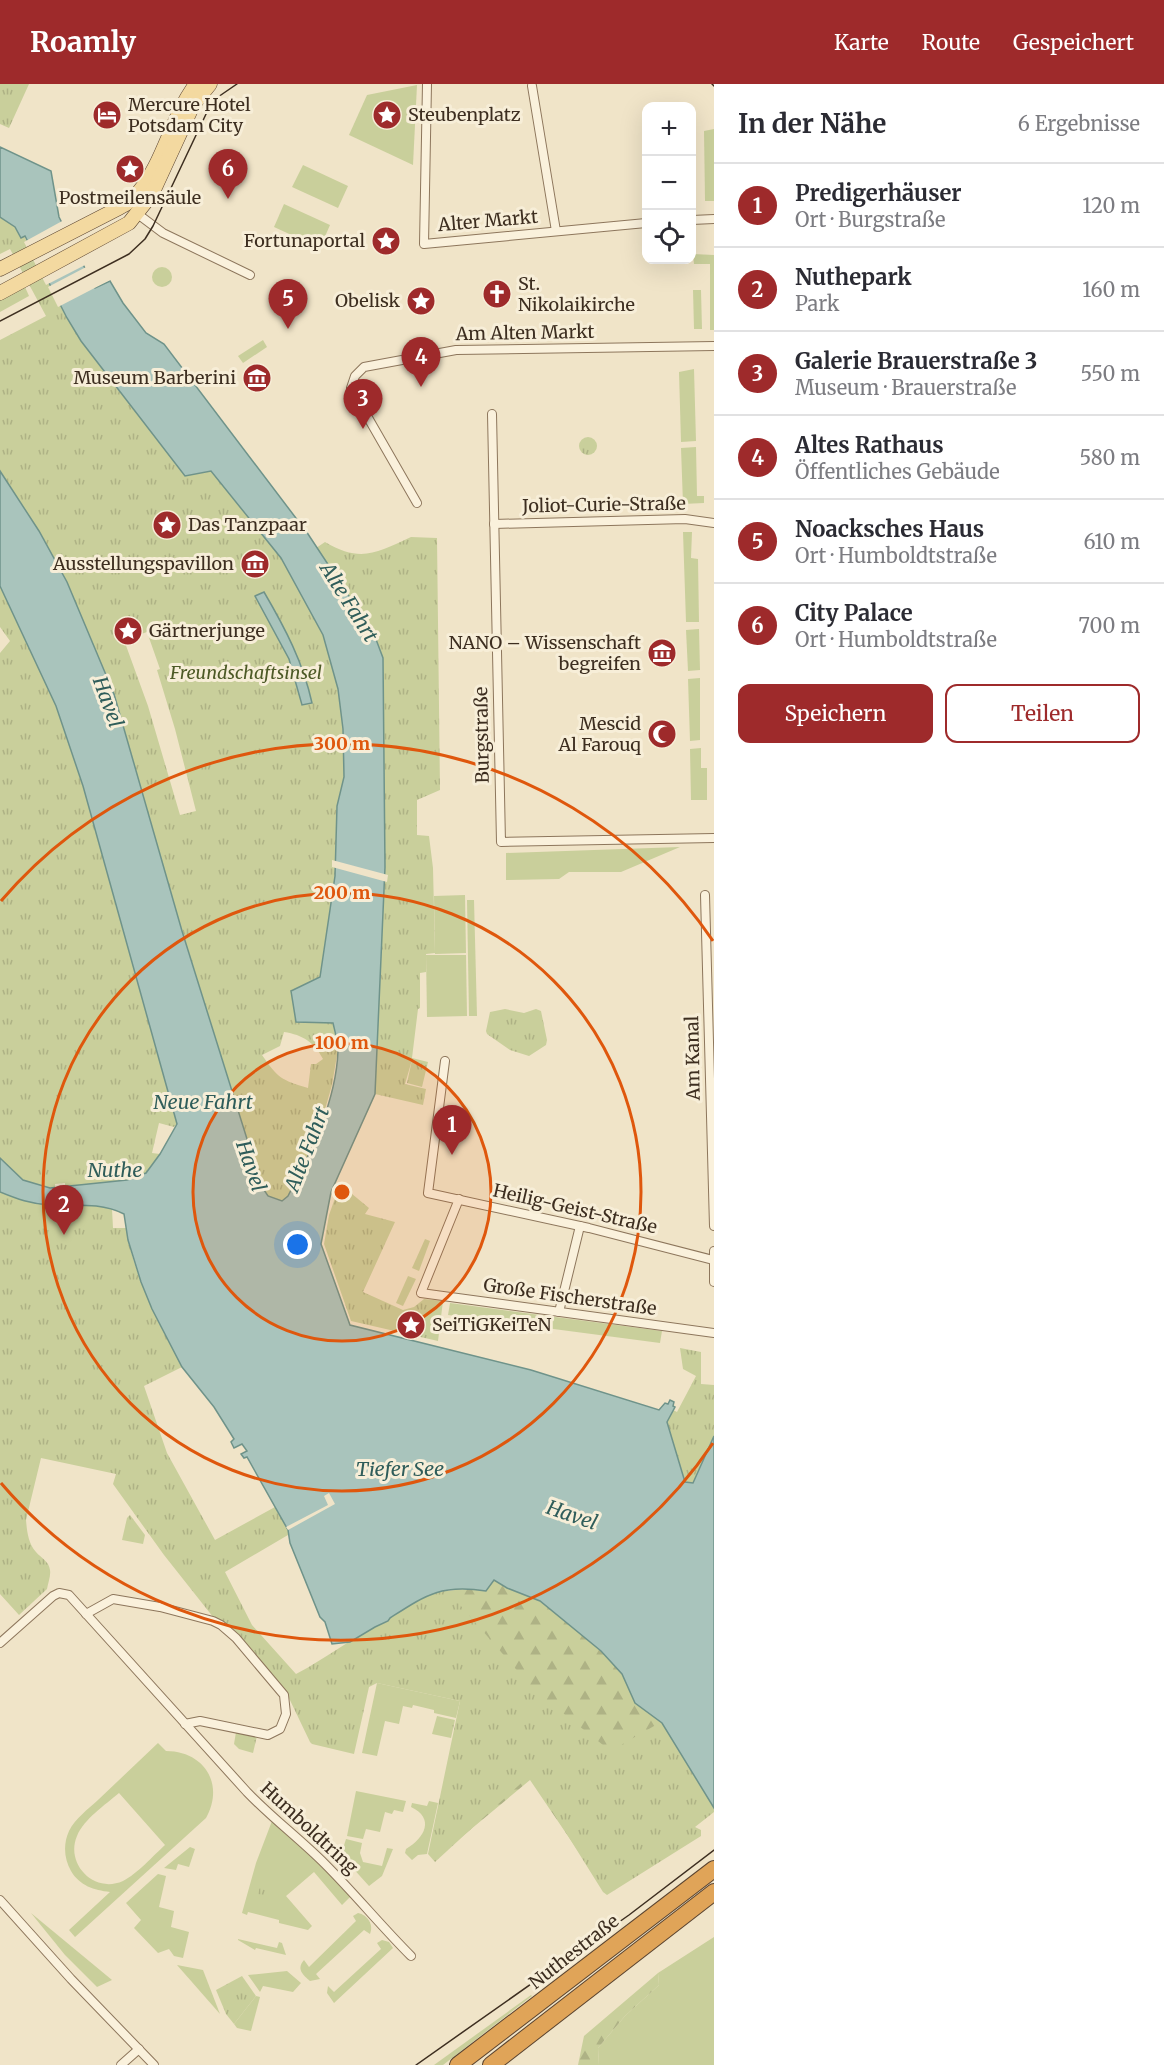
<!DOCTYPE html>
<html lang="de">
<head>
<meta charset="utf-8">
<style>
  :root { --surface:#fff; --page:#f7f7f7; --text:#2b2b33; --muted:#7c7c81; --line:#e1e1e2; --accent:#9e2a2b }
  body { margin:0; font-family:Merriweather,serif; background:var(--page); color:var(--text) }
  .controls { position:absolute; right:18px; top:18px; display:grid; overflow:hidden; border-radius:12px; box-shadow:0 6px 24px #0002 }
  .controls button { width:54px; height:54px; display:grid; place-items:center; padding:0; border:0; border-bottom:2px solid var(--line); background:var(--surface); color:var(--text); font:30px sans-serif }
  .you { position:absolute; left:298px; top:1161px; width:21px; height:21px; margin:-15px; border:4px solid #fff; border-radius:50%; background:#1a73e8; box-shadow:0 0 0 9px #1a73e833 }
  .badge { display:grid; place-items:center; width:39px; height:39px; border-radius:50%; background:var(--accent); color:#fff; font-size:20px; font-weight:700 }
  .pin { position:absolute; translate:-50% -50px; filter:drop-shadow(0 2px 3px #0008) }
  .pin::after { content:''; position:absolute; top:32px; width:21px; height:18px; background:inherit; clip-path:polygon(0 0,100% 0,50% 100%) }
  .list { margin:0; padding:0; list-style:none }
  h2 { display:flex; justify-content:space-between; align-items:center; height:78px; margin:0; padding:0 24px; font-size:26px }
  h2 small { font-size:20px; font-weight:400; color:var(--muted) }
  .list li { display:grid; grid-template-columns:39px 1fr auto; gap:18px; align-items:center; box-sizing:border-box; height:84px; padding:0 24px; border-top:2px solid var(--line) }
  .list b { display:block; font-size:22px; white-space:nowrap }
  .list p { margin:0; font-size:20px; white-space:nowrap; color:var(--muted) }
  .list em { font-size:20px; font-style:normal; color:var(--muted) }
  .actions { display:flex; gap:12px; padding:18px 24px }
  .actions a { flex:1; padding:14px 0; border:2px solid var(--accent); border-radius:12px; text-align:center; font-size:21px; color:var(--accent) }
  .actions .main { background:var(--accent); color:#fff }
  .icon { flex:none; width:33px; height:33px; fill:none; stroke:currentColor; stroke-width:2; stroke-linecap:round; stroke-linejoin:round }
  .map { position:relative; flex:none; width:714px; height:1981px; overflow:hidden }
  header { display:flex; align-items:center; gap:36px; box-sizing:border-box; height:84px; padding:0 30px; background:var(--accent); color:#fff }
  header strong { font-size:28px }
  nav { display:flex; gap:33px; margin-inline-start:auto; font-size:21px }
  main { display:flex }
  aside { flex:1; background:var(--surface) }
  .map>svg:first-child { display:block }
  .green { fill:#c9cf9b; fill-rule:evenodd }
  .forest { fill:url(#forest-firs) }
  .park { fill:url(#park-tufts); fill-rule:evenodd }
  .water { fill:#a9c4bc; stroke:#6f938a; stroke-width:1.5 }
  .pier { fill:#f0e4c8 }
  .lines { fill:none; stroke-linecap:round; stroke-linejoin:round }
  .street-casing { stroke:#8d765c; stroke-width:10 }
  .primary-casing { stroke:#5b4430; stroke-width:15 }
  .highway-casing { stroke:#5b4430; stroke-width:18 }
  .street { stroke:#faf1dc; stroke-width:8 }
  .primary { stroke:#f3d9a0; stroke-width:14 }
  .highway { stroke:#e0a458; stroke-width:16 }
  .tram { stroke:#3d2e20; stroke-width:1.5 }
  .ring { fill:none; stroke:#df570d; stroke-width:3 }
  .labels { text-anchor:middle; stroke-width:6; stroke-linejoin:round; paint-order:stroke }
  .poi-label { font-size:18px; fill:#3d2e20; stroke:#f7eed8; text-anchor:start }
  .street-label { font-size:18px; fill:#3d2e20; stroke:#f7eed8 }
  .park-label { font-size:18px; font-style:italic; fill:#4d5a26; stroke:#f7eed8 }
  .water-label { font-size:20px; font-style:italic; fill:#2f5d5a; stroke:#f7eed8 }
  .centre { fill:#df570d; stroke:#f7eed8; stroke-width:3 }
  .ring-label { font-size:18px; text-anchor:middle; font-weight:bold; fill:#df570d; stroke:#f7eed8; stroke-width:6; stroke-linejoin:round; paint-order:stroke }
</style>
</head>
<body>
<header>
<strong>Roamly</strong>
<nav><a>Karte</a><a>Route</a><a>Gespeichert</a></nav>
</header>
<main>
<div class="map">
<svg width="714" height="1981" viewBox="0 0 714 1981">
  <defs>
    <pattern id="forest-firs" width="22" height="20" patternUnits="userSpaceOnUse" patternTransform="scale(1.5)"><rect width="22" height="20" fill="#c9cf9b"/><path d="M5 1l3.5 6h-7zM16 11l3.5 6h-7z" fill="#aeb285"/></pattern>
    <pattern id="park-tufts" width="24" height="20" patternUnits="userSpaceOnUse" patternTransform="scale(1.5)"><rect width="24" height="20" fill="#c9cf9b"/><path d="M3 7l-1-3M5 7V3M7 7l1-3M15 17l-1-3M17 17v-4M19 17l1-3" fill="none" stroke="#aeb285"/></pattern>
  </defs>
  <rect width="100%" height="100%" fill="#f0e4c8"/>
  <g class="green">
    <polygon points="417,1 413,81 349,51 367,11"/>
    <polygon points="714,45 714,117 705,117 704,47"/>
    <polygon points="303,81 348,102 338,124 292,103"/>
    <polygon points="284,120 330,141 320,164 274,143"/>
    <polygon points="693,170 714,171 714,246 710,246 710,180 694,180"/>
    <circle cx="162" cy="193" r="10"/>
    <polygon points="25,203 29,212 0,228 0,216"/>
    <polygon points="693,206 701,206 702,245 694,245"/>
    <polygon points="694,285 696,357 681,358 679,288"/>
    <polygon points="696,363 697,412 704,412 704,419 683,420 681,364"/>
    <polygon points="683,448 692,448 691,474 698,475 699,538 686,538"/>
    <polygon points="699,545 700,586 688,587 686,546"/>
    <polygon points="700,594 700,656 690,657 688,595"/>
    <polygon points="701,664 701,684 707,684 707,716 691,716 690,665"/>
    <polygon points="680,763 621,788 569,788 559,795 506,796 506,769"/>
    <polygon points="465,811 466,869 435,870 434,812"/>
    <polygon points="467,816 474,816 477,932 469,932"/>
    <polygon points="426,871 466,871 467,932 427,933"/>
    <polygon points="425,1155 430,1157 419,1187 412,1184"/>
    <polygon points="408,1192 416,1195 403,1222 396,1219"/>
    <polygon points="450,1219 662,1247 660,1259 448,1231"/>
    <polygon points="377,1599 460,1617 456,1634 434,1629 434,1626 413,1621 412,1624 403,1622 399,1640 385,1637 377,1672 362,1669"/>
    <path d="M158,1659L166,1667C204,1667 225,1700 206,1734L75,1853L69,1846L110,1808C94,1806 80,1802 71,1787C64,1775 63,1760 69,1747C75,1735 88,1725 98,1716C118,1697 138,1678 158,1659ZM119,1709L165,1761C154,1771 137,1790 123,1797C94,1810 65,1780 77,1752C84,1735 105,1721 119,1709Z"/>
    <polygon points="356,1707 406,1717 403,1728 394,1726 392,1730 385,1728 380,1748 366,1745 363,1755 347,1752"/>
    <path d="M429,1717L438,1719L427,1770L418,1771L412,1776L405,1769L406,1765C425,1754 435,1734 411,1723L412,1719L427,1722Z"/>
    <polygon points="272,1737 324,1784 351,1812 342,1821 314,1788 286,1812 312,1842 308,1846 279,1839 279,1836 248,1828 247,1831 242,1829 256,1779"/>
    <polygon points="346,1755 362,1759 360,1769 363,1778 382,1782 387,1764 393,1765 382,1792 369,1802 341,1771"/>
    <polygon points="190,1763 195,1765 189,1783 178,1780 176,1786 164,1784"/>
    <polygon points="158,1790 166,1792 159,1823 174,1827 171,1843 189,1848 183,1874 174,1872 169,1865 158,1869 134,1844 141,1836 126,1819"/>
    <polygon points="31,1829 112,1896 97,1903 65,1871"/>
    <path d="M358,1829C368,1831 374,1841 370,1850L364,1846L316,1890L320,1895L310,1897C303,1891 296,1885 304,1876L309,1883L356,1837L353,1832Z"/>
    <polygon points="714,1853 714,1981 599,1981 598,1964 625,1932 659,1901 658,1889"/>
    <polygon points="238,1855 277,1864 279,1858 282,1859 286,1871 256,1864 255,1866 238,1856"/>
    <polygon points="382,1856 389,1858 393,1864 334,1919 327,1909 328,1902 334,1908 381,1865 377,1859"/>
    <polygon points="177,1881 203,1886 220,1930"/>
    <polygon points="287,1887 301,1899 293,1908 263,1902 260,1908 248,1891"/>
    <polygon points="531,1911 532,1912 443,1981 434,1981"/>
    <polygon points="256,1912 260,1913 251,1947 237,1944 234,1940"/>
  </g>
  <g class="forest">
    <path d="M494,1496L507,1504L540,1517L601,1567L622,1589L635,1619L662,1639L708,1717L593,1789L530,1696L435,1775L467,1613L424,1512C445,1506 463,1504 486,1507Z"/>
    <polygon points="658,1889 659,1901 625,1932 598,1964 599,1981 578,1981 584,1952"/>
  </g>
  <g class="park">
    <polygon points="0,0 29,0 9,44 0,40"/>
    <path d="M0,133L15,143L21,154L24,152L67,234L81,257L185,392L211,387L281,474L323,551L338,605L343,645L344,693L337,722L335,792L320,893L333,939L338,965L332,1001L315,1060L288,1112L282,1117L268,1112L262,1103L182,847L114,610L67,498L39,447L0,387V256L46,232L10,165L0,170ZM147,548L160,585L157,586L175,645L196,727L180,731L148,622L124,556ZM284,948C303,951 314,958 323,975L316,980H311L308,1004C281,996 278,994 262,971L280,962Z"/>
    <polygon points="263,256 267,263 243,279 238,272"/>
    <circle cx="588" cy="362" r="9"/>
    <path d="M411,453L437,454L440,706L417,716V751L429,752L433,784L435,869L426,870V888L420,889V924L418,925L412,974L428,978L422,1003L407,999L412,976L405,1000L426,1005L423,1021L375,1010L385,783L383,574L316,464L325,458C361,479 376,469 411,453Z"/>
    <path d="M0,502L56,622L83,702L177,1040L174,1043L159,1039L152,1069L160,1070L146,1089L124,1130L112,1125L113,1144H126C134,1194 159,1238 182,1283L144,1302L167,1369L215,1456L275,1423L288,1446V1451L225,1488L252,1541L296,1590C327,1574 356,1550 388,1537L390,1534L424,1512L447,1506L535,1607L603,1661L607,1669L661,1638L714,1724V1728L695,1743L701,1746V1752L607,1811L603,1808L530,1691L435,1778L428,1770L460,1617L377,1599L369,1603L354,1670L312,1660L310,1658L288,1612L217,1538L164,1471L113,1400L116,1390L41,1374L26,1436C27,1447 28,1459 36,1468C41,1474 49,1477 50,1486C51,1492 48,1499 47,1505L19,1531L0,1510V569L10,557L0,543Z"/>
    <polygon points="505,925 524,929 536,925 541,927 547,956 546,961 529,972 510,966 487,950 486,947 490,928"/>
    <polygon points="340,1100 369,1124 365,1130 395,1138 363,1208 403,1226 414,1223 424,1215 443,1217 438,1257 351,1237 324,1160 329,1131"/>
    <polygon points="680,1264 701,1268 701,1300 714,1301 714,1352 693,1399 685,1398 667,1338 673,1326 677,1328 696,1292 683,1285"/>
    <polygon points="130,1431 145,1451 143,1460 122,1456 127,1434"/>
    <polygon points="437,1632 455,1636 451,1654 432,1650"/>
    <polygon points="236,1648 257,1652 253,1669 239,1665 234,1660"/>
    <polygon points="262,1795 282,1799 278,1815 258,1810"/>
    <polygon points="242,1892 256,1912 234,1940 226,1930 216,1906"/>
  </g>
  <g class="water">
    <path d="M0,63L51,87L59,133L95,204L110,197L123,219L146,249L164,260L308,450L374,550L383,574L385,783L375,1010L331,1108L321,1160L350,1241L531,1286L659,1326L665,1319L668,1320L670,1316L674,1318L673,1322L675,1323L667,1338L685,1398L693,1399L714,1352V1724L662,1639L635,1619L622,1590L601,1567L540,1517L507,1504L494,1496L486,1507C441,1500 426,1511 390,1534L388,1537L375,1543L350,1558L332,1560L325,1538L320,1533L290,1459L288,1446L247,1373L244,1374L241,1370L247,1367L242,1360L234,1364L231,1358L234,1355L214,1323L182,1283L152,1225L141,1198L128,1156L124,1130C100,1118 75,1122 50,1121C31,1120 17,1115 0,1108V1074L23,1096L50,1104L127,1096L146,1089L160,1070L177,1040L83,702L56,622L0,502V387L39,447L67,498L114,610L182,847L262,1103L268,1112L282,1117L288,1112C311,1068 336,1018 338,967C338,958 335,948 333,939L296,938L291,907L320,893L335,792L337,722L344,693L343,645L338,605L323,551L281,474L211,387L185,392L81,257L67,234L25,152L21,154L15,143L0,133Z"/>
    <path d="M264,508C285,544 303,578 312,619L302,621L289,575L255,512Z"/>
  </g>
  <g class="pier">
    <polygon points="64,136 87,180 46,201 24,158"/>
    <polygon points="88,182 97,200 109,194 112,195 58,223 48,203"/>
    <polygon points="332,776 388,791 387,798 332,783"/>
    <polygon points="65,1099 66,1124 57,1124 55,1100"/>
    <polygon points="329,1409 335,1420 288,1446 286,1443 328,1421 324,1412"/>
  </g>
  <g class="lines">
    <g class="street-casing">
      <g id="street">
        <polyline points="427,0 424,160 646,139"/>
        <polyline points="532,2 556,147"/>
        <polyline points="135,128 163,149 250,191"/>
        <polyline points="692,136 714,135"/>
        <polyline points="492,330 501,758 714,754"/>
        <polyline points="417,419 351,304 355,292 364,283 456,266 714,262"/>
        <polyline points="494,440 685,435 714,439"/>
        <polyline points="705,811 714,1142"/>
        <polyline points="445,977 428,1109 589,1144 713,1176"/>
        <polyline points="459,1115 421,1209 714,1249"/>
        <polyline points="714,1167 714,1198"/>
        <polyline points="559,1228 580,1142"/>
        <polyline points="86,1530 113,1515 160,1523 213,1537 221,1541 236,1554 284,1611 286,1630 280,1645 268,1651 200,1637 185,1640"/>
        <path d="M0,1559L53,1512L59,1509L69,1511L247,1708C272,1734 300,1755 325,1780C355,1810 381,1842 411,1872"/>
        <polyline points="0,1816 71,1895 154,1981"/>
        <polyline points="121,1981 139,1965"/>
      </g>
    </g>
    <g class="primary-casing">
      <g id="primary">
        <path d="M0,185L115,126C123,122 131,118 137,110C164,79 171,33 196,0"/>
        <polyline points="0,209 129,139 152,110 193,21 210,0"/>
      </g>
    </g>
    <g class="highway-casing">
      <g id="highway">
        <polyline points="458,1981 714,1785"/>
        <polyline points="491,1981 714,1808"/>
      </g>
    </g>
    <use href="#street" class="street"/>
    <use href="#primary" class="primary"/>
    <use href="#highway" class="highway"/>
    <g class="tram">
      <polyline points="712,0 714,2"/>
      <polyline points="0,237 129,170 145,155 153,142 207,28 218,13 237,0"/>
      <polyline points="416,1981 629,1831 714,1766"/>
    </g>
  </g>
  <circle cx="342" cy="1108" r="149" fill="#df570d" fill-opacity=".12"/>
  <g class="ring">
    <circle cx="342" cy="1108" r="149"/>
    <circle cx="342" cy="1108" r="299"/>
    <path d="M713 1359A448 448 0 0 1 1 1399M1 817A448 448 0 0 1 713 857"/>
  </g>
  <defs>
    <g id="hotel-disc" transform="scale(1.5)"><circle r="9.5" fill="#9e2a2b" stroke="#f7eed8"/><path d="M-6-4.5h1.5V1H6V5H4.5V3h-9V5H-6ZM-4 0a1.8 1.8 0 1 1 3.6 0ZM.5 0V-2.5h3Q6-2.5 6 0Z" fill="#fff"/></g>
    <g id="sight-disc" transform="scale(1.5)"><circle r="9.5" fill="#9e2a2b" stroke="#f7eed8"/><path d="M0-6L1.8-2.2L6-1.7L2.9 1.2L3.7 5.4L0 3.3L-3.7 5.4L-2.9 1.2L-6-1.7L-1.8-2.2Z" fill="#fff"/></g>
    <g id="church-disc" transform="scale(1.5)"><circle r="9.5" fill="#9e2a2b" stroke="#f7eed8"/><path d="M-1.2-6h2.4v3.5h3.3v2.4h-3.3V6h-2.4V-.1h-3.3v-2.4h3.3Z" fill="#fff"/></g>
    <g id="museum-disc" transform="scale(1.5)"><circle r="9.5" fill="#9e2a2b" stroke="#f7eed8"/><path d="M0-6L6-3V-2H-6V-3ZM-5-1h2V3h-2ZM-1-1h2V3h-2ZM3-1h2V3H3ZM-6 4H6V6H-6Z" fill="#fff"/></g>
    <g id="mosque-disc" transform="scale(1.5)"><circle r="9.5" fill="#9e2a2b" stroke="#f7eed8"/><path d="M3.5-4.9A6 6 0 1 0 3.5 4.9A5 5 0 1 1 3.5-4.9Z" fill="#fff"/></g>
  </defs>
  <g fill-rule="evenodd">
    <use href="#hotel-disc" x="107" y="31"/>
    <use href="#sight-disc" x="387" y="31"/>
    <use href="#sight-disc" x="130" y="85"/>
    <use href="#sight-disc" x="386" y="157"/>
    <use href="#church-disc" x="497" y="210"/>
    <use href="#sight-disc" x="421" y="217"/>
    <use href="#museum-disc" x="257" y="294"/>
    <use href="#sight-disc" x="167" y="441"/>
    <use href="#museum-disc" x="255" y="480"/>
    <use href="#sight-disc" x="128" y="547"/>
    <use href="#museum-disc" x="662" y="569"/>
    <use href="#mosque-disc" x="662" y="650"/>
    <use href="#sight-disc" x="411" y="1241"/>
  </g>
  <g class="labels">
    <g class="poi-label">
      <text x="128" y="27">Mercure Hotel<tspan x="128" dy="21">Potsdam City</tspan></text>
      <text x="408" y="37">Steubenplatz</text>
      <text x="130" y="120" text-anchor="middle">Postmeilensäule</text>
      <text x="365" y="163" text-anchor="end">Fortunaportal</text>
      <text x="518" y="206">St.<tspan x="518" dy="21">Nikolaikirche</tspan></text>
      <text x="400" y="223" text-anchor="end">Obelisk</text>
      <text x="236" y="300" text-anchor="end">Museum Barberini</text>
      <text x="188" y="447">Das Tanzpaar</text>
      <text x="234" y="486" text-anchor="end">Ausstellungspavillon</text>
      <text x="149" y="553">Gärtnerjunge</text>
      <text x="641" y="565" text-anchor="end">NANO – Wissenschaft<tspan x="641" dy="21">begreifen</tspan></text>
      <text x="641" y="646" text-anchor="end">Mescid<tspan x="641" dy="21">Al Farouq</tspan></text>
      <text x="432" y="1247">SeiTiGKeiTeN</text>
    </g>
    <g class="street-label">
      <text transform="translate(488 137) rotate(-5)" y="6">Alter Markt</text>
      <text transform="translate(525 249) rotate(-1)" y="6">Am Alten Markt</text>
      <text transform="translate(604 421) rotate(-1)" y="6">Joliot-Curie-Straße</text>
      <text transform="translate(482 651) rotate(-91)" y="6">Burgstraße</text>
      <text transform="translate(693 974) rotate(-91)" y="6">Am Kanal</text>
      <text transform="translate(575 1125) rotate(13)" y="6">Heilig-Geist-Straße</text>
      <text transform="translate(570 1213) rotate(8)" y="6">Große Fischerstraße</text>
      <text transform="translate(309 1744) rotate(43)" y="6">Humboldtring</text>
      <text transform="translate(574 1868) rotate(-38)" y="6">Nuthestraße</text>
    </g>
    <g class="park-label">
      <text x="246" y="595">Freundschaftsinsel</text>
    </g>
    <g class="water-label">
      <text transform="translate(349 518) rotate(58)" y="7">Alte Fahrt</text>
      <text transform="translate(108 618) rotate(70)" y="7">Havel</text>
      <text x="203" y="1025">Neue Fahrt</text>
      <text transform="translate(307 1065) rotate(-69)" y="7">Alte Fahrt</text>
      <text transform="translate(251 1082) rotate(71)" y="7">Havel</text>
      <text x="115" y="1093">Nuthe</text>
      <text x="400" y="1392">Tiefer See</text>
      <text transform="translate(572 1431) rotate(19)" y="7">Havel</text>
    </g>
  </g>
  <circle cx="342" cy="1108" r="9" class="centre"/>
  <g class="ring-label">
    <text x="342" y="666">300 m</text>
    <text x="342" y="815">200 m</text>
    <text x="342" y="965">100 m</text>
  </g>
</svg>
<div class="controls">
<button>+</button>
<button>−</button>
<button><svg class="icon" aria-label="locate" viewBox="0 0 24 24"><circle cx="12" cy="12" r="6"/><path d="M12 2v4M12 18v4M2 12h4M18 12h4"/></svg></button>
</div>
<div class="you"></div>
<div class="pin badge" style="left:452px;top:1071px">1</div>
<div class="pin badge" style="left:64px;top:1151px">2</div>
<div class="pin badge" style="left:363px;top:345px">3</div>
<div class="pin badge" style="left:421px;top:303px">4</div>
<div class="pin badge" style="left:288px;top:245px">5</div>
<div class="pin badge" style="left:228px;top:115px">6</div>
</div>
<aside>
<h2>In der Nähe<small>6 Ergebnisse</small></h2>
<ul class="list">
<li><span class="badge">1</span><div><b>Predigerhäuser</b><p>Ort · Burgstraße</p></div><em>120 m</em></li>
<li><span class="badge">2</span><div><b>Nuthepark</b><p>Park</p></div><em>160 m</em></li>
<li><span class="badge">3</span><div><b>Galerie Brauerstraße 3</b><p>Museum · Brauerstraße</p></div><em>550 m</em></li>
<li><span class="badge">4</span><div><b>Altes Rathaus</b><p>Öffentliches Gebäude</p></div><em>580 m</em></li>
<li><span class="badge">5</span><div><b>Noacksches Haus</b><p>Ort · Humboldtstraße</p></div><em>610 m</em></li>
<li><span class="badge">6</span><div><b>City Palace</b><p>Ort · Humboldtstraße</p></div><em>700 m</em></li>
</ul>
<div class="actions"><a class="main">Speichern</a><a>Teilen</a></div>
</aside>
</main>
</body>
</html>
